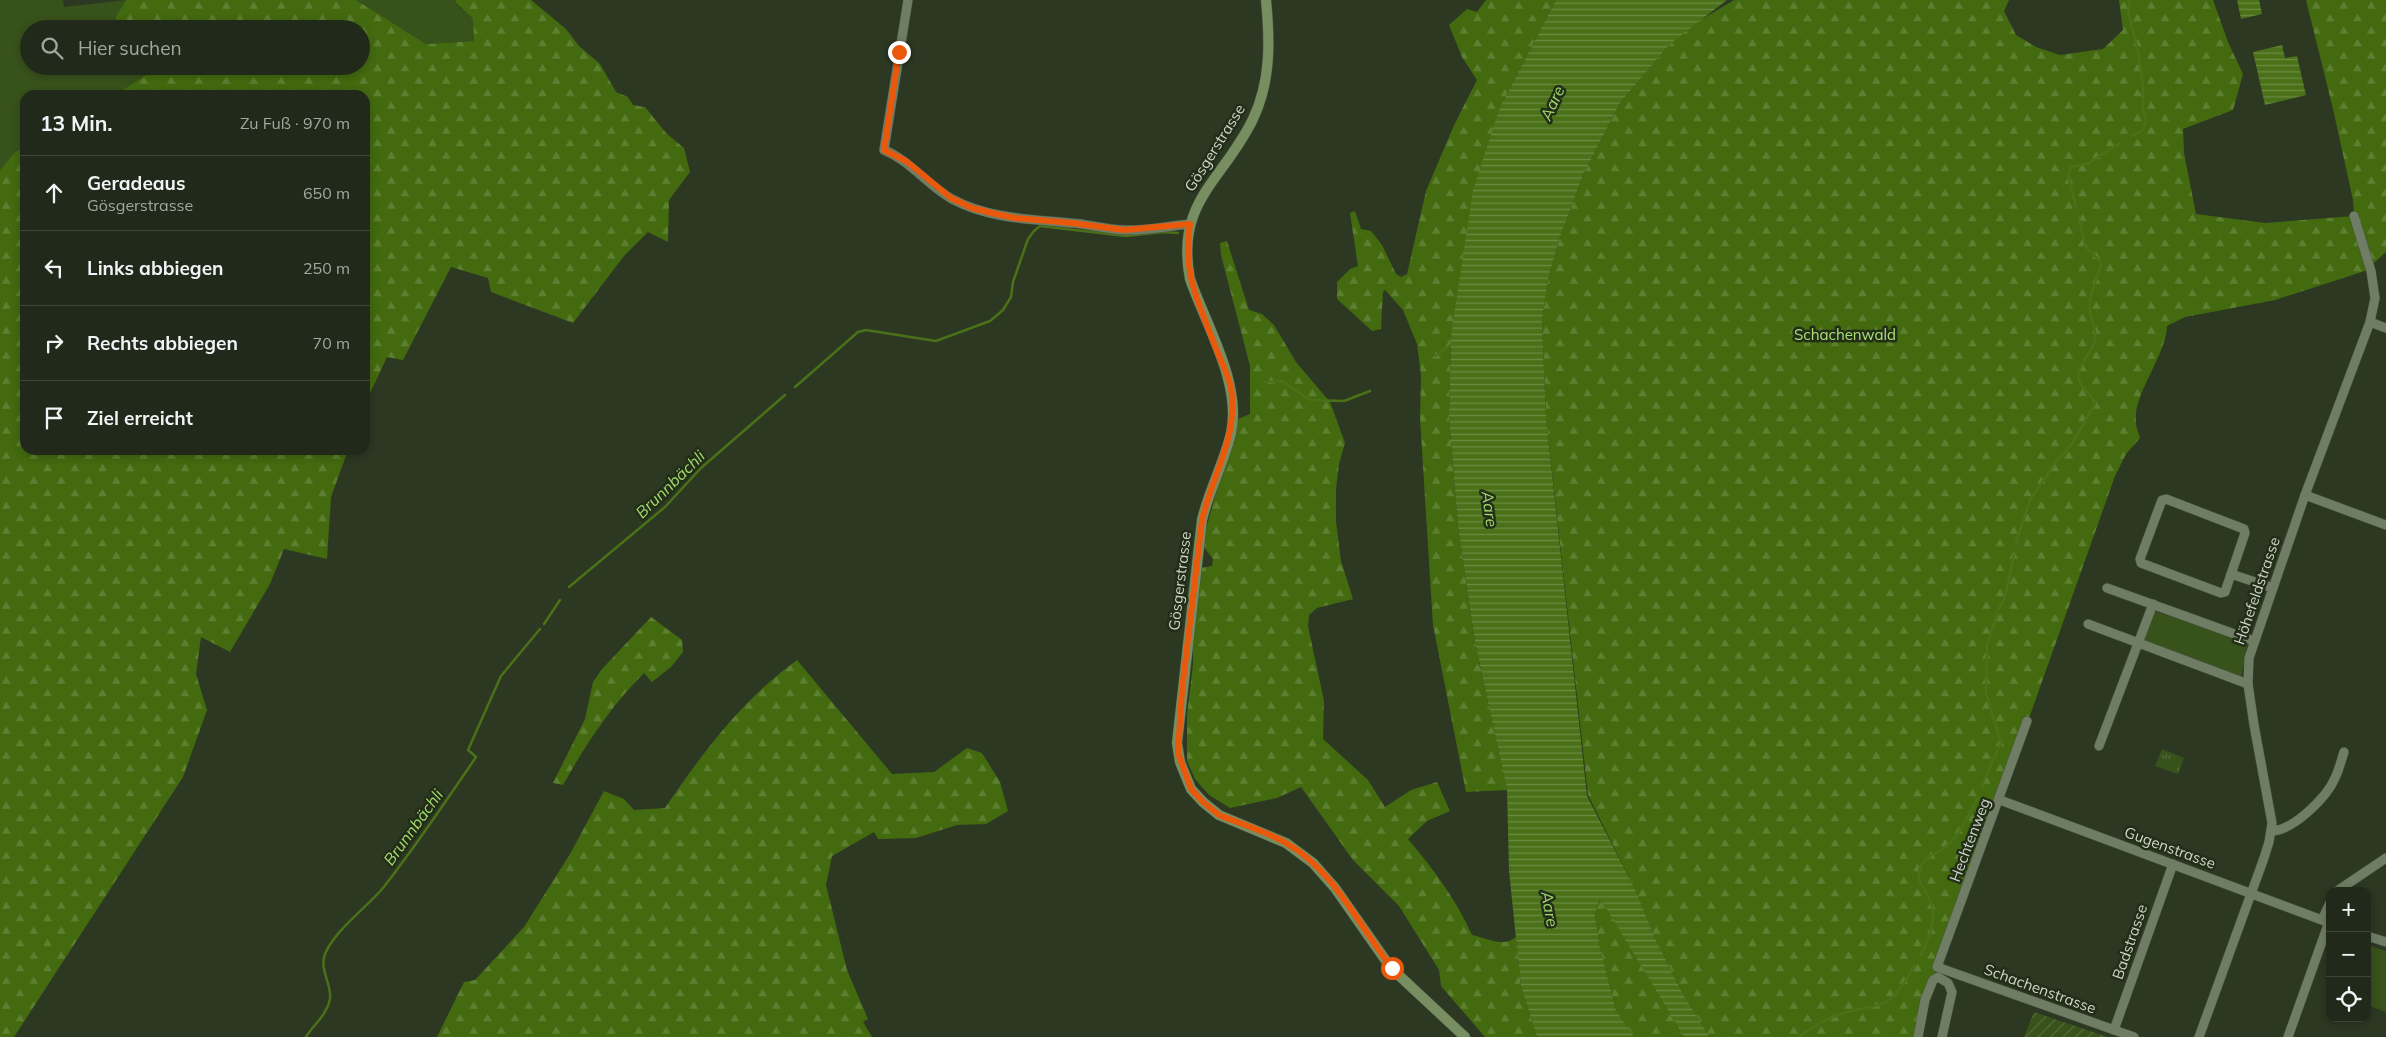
<!DOCTYPE html>
<html lang="de">
<head>
<meta charset="utf-8">
<style>
  :root { --surface:#212a1a; --page:#2d3627; --text:#f1f3f6; --muted:#a2a7a2; --line:#3e4639 }
  body { margin:0; font-family:Mulish,sans-serif; background:var(--page); color:var(--text) }
  .controls { position:absolute; right:15px; bottom:15px; display:grid; overflow:hidden; border-radius:10px; box-shadow:0 2px 8px #0003 }
  .controls button { width:45px; height:45px; display:grid; place-items:center; padding:0; border:0; border-bottom:1px solid var(--line); background:var(--surface); color:var(--text); font:25px sans-serif }
  .stop { position:absolute; width:15px; height:15px; margin:-11px; border:4px solid #ea580c; border-radius:50%; background:#fff }
  .stop.end { background:#ea580c; border-color:#fff; box-shadow:0 1px 5px #0008 }
  .list { margin:0; padding:0; list-style:none }
  h2 { display:flex; justify-content:space-between; align-items:center; height:65px; margin:0; padding:0 20px; font-size:21px }
  h2 small { font-size:16px; font-weight:400; color:var(--muted) }
  .list li { display:grid; grid-template-columns:32px 1fr auto; gap:15px; align-items:center; box-sizing:border-box; height:75px; padding:0 20px; border-top:1px solid var(--line) }
  .list b { display:block; font-size:19px; white-space:nowrap }
  .list p { margin:0; font-size:16px; white-space:nowrap; color:var(--muted) }
  .list em { font-size:16px; font-style:normal; color:var(--muted) }
  .icon { flex:none; width:28px; height:28px; fill:none; stroke:currentColor; stroke-width:2; stroke-linecap:round; stroke-linejoin:round }
  .map { position:relative; flex:none; width:2386px; height:1037px; overflow:hidden }
  .search { position:absolute; background:var(--surface); box-shadow:0 2px 8px #0003; left:20px; top:20px; width:350px; height:55px; display:flex; align-items:center; gap:12px; box-sizing:border-box; padding:0 18px; border-radius:28px; color:var(--muted); font-size:19px }
  .panel { position:absolute; background:var(--surface); box-shadow:0 2px 8px #0003; left:20px; top:90px; width:350px; height:365px; border-radius:15px }
  .map>svg:first-child { display:block }
  .grass { fill:#38521b }
  .forest { fill:url(#forest-firs) }
  .park { fill:url(#park-tufts) }
  .garden { fill:url(#garden-furrows) }
  .water { fill:url(#water-rules) }
  .lines { fill:none; stroke-linecap:round; stroke-linejoin:round }
  .stream { stroke:#4a7118; stroke-width:2.5 }
  .street-casing { stroke:#495340; stroke-width:10 }
  .secondary-casing { stroke:#495340; stroke-width:11 }
  .street { stroke:#6f7d64; stroke-width:9 }
  .secondary { stroke:#768e60; stroke-width:10 }
  .route { stroke:#ea580c; stroke-width:6 }
  .labels { text-anchor:middle; stroke-width:5; stroke-linejoin:round; paint-order:stroke }
  .street-label { font-size:15px; fill:#d0d7ca; stroke:#232e18 }
  .park-label { font-size:15px; fill:#a9e072; stroke:#232e18 }
  .water-label { font-size:16px; font-style:italic; fill:#a3db6c; stroke:#232e18 }
</style>
</head>
<body>
<div class="map">
<svg width="2386" height="1037" viewBox="0 0 2386 1037">
  <defs>
    <pattern id="forest-firs" width="22" height="20" patternUnits="userSpaceOnUse" patternTransform="scale(1.25)"><rect width="22" height="20" fill="#436a0f"/><path d="M5 1l3.5 6h-7zM16 11l3.5 6h-7z" fill="#5d7f31"/></pattern>
    <pattern id="park-tufts" width="24" height="20" patternUnits="userSpaceOnUse" patternTransform="scale(1.25)"><rect width="24" height="20" fill="#38521b"/><path d="M3 7l-1-3M5 7V3M7 7l1-3M15 17l-1-3M17 17v-4M19 17l1-3" fill="none" stroke="#546a3b"/></pattern>
    <pattern id="garden-furrows" width="10" height="10" patternUnits="userSpaceOnUse" patternTransform="scale(1.25)"><rect width="10" height="10" fill="#38521b"/><path d="M-1 1l2-2M0 10L10 0M9 11l2-2" fill="none" stroke="#546a3b"/></pattern>
    <pattern id="water-rules" width="6" height="5" patternUnits="userSpaceOnUse" patternTransform="scale(1.25)"><rect width="6" height="5" fill="#4a7118"/><path d="M0 2.5h6" fill="none" stroke="#6b8b43"/></pattern>
  </defs>
  <rect width="100%" height="100%" fill="#2c3822"/>
  <g class="grass">
    <polygon points="0,0 63,0 64,7 126,0 115,18 124,29 29,29 29,66 147,66 149,73 115,95 25,95 25,147 15,152 0,170"/>
    <polygon points="356,0 456,0 455,3 473,19 474,41 426,44"/>
    <polygon points="2154,611 2248,642 2241,678 2142,641"/>
    <polygon points="2367,945 2386,951 2386,1012 2367,1005"/>
  </g>
  <g class="forest">
    <polygon points="126,0 356,0 426,44 474,41 473,19 455,2 456,0 531,0 566,29 579,46 600,64 616,92 628,97 633,105 645,107 666,133 684,148 690,172 669,200 668,242 648,232 624,256 573,323 491,292 488,278 451,267 403,360 387,357 365,404 365,95 115,95 149,73 147,66 361,66 361,29 124,29 115,18"/>
    <polygon points="1486,0 1556,0 1500,107 1451,336 1449,417 1458,527 1475,642 1507,790 1466,792 1433,625 1420,418 1421,375 1417,344 1403,310 1385,290 1383,292 1381,329 1372,331 1337,299 1337,282 1350,269 1358,266 1350,213 1355,211 1361,229 1371,231 1382,245 1396,274 1401,277 1407,274 1426,191 1455,123 1477,80 1462,57 1449,25 1467,9 1477,12"/>
    <path d="M1734,0H2009L2004,11L2016,35L2036,47L2060,55L2103,49L2123,30L2119,0H2213L2228,42L2243,74L2233,110L2183,129L2184,153L2196,214L2265,223L2354,216L2353,200L2333,109L2306,0H2386V252L2365,271L2275,300L2185,317L2167,326C2166,356 2132,395 2136,423C2136,428 2139,433 2140,438L2126,454L2115,476L2000,800L1925,1000L1918,1037H1710L1683,994L1656,940L1636,891L1588,795L1546,418L1542,321L1548,280L1559,240L1583,175L1620,103L1671,43L1694,24Z"/>
    <polygon points="25,147 25,450 348,450 331,497 327,559 284,549 270,584 230,652 201,637 196,674 207,710 183,777 14,1037 0,1037 0,170 15,152"/>
    <path d="M1227,241L1249,310L1262,314L1274,325L1296,362L1330,402L1345,443L1339,464L1336,489V521L1341,561L1353,599L1317,608L1309,615L1308,626L1324,701L1323,739L1368,780L1385,807L1411,790L1437,782L1450,811L1427,821L1408,839C1433,869 1456,899 1472,935C1487,938 1503,948 1516,937L1521,986L1537,1037H1485L1441,986L1439,970L1399,906L1353,860L1301,787L1277,798L1230,808L1209,795L1195,779L1187,761V715L1193,664V640L1200,568L1212,566L1213,559L1203,546C1210,502 1229,463 1238,419L1250,414V366L1221,255L1220,243Z"/>
    <path d="M651,617L682,640L683,652L671,667L652,682L644,673C611,706 586,744 563,785L553,783L585,719L593,682L602,669Z"/>
    <path d="M797,660L892,774L934,772L967,748L982,753L1000,782L1008,811L986,824L957,825L916,838L878,839L874,832L832,856L826,885L847,970L868,1019L863,1022L872,1037H437L464,982L475,980L524,927L570,854L604,791L624,799L634,810L665,808C703,752 742,700 797,660Z"/>
    <polygon points="1600,897 1684,1037 1634,1037 1616,1010 1600,948 1595,912"/>
  </g>
  <polygon class="park" points="2162,749 2184,758 2178,774 2155,766"/>
  <polygon class="garden" points="2034,1012 2108,1037 2024,1037"/>
  <g class="water">
    <polygon points="1556,0 1727,0 1671,43 1620,103 1583,175 1559,240 1548,280 1542,321 1546,418 1587,796 1636,891 1656,940 1683,994 1710,1037 1684,1037 1600,898 1595,913 1600,948 1616,1010 1634,1037 1537,1037 1521,986 1509,871 1507,790 1475,642 1458,527 1449,417 1451,336 1473,190 1500,107"/>
    <polygon points="2237,0 2259,0 2262,14 2241,19"/>
    <polygon points="2282,45 2285,58 2297,56 2306,95 2265,105 2253,52"/>
  </g>
  <g class="lines">
    <g class="stream">
      <polyline points="2130,0 2128,11 2138,51 2143,86 2143,109 2146,121 2142,131 2131,136"/>
      <polyline points="2076,207 2068,176 2071,167 2087,164 2120,143"/>
      <polyline points="1435,356 1452,344"/>
      <polyline points="1265,382 1282,381 1310,400 1344,401 1370,391"/>
      <polyline points="795,387 858,332 866,330 936,341 990,321 1003,310 1011,297 1013,282 1028,239 1034,231 1040,226 1126,236 1164,232 1178,233"/>
      <path d="M2016,543L2030,500L2055,463L2071,445L2095,404C2092,393 2077,386 2078,375C2080,362 2092,352 2095,340C2097,329 2091,321 2090,310C2088,293 2099,278 2101,262L2085,246L2079,218"/>
      <polyline points="569,587 665,507 701,468 785,395"/>
      <polyline points="544,624 560,600"/>
      <polyline points="1982,788 1984,780 2001,743 1986,693 1987,645 1998,610 2005,598 2014,555"/>
      <path d="M1921,955C1929,938 1937,922 1931,903C1928,892 1917,884 1919,872C1922,855 1939,854 1949,844C1962,832 1969,813 1978,798"/>
      <path d="M306,1037C314,1024 327,1015 330,999C332,984 319,970 325,954C335,930 366,908 383,888C416,846 446,801 476,757L468,750L501,676L540,629"/>
      <path d="M1799,1037C1814,1025 1832,1016 1851,1011C1864,1007 1878,1008 1889,1000C1901,991 1908,978 1914,965"/>
    </g>
    <g class="street-casing">
      <g id="street">
        <path d="M908,0L884,150C911,161 927,185 952,199C989,219 1031,219 1071,223C1089,224 1107,230 1125,230C1146,231 1168,226 1190,224"/>
        <polyline points="2370,322 2386,328"/>
        <polyline points="2305,495 2386,525"/>
        <polygon points="2166,499 2244,529 2245,533 2225,592 2221,593 2141,563 2140,559 2162,500"/>
        <polyline points="2231,574 2273,588"/>
        <polyline points="2107,588 2254,641"/>
        <polyline points="2088,624 2248,684"/>
        <polyline points="2027,721 1937,967 2134,1037"/>
        <polyline points="2099,746 2153,604"/>
        <polyline points="2000,800 2330,923"/>
        <path d="M2271,831C2293,831 2327,797 2335,778C2339,770 2341,761 2344,752"/>
        <polyline points="2337,891 2386,858"/>
        <polyline points="2322,920 2330,903"/>
        <polyline points="2367,936 2386,942"/>
        <polyline points="2114,1030 2173,864"/>
        <polyline points="1918,1037 1925,1000 1933,980 1938,977 1948,983 1952,992 1942,1037"/>
        <polyline points="2199,1037 2264,858 2269,842 2272,823 2254,725 2248,684 2249,658 2305,495 2370,322 2375,298 2371,271 2354,216"/>
        <polyline points="2288,1037 2329,922"/>
      </g>
    </g>
    <g class="secondary-casing">
      <path id="secondary" d="M1266,0C1270,41 1271,81 1253,119C1223,181 1175,201 1190,279C1206,325 1242,384 1231,433C1224,463 1209,490 1202,520L1177,743L1180,762L1191,789L1203,802L1219,815L1286,843L1313,863L1335,888L1391,968L1465,1037"/>
    </g>
    <use href="#street" class="street"/>
    <use href="#secondary" class="secondary"/>
  </g>
  <g class="lines">
    <path class="route" d="M899,52L884,150L906,161L951,198L972,208L996,214L1015,218L1072,223L1124,230L1190,224C1181,275 1202,310 1219,356C1223,366 1229,377 1231,388C1239,436 1212,475 1202,520L1182,690L1178,753L1191,789L1203,802L1219,815C1241,824 1265,831 1286,843C1334,870 1359,926 1392,968"/>
  </g>
  <g class="labels">
    <g class="street-label">
      <text transform="translate(1215 148) rotate(-58)" y="5">Gösgerstrasse</text>
      <text transform="translate(1180 581) rotate(-83)" y="5">Gösgerstrasse</text>
      <text transform="translate(2257 591) rotate(-71)" y="5">Höhefeldstrasse</text>
      <text transform="translate(1970 840) rotate(-69)" y="5">Hechtenweg</text>
      <text transform="translate(2170 848) rotate(20)" y="5">Gugenstrasse</text>
      <text transform="translate(2130 942) rotate(-71)" y="5">Badstrasse</text>
      <text transform="translate(2040 989) rotate(20)" y="5">Schachenstrasse</text>
    </g>
    <g class="park-label">
      <text x="1845" y="340">Schachenwald</text>
    </g>
    <g class="water-label">
      <text transform="translate(1552 103) rotate(-65)" y="6">Aare</text>
      <text transform="translate(670 484) rotate(-44)" y="6">Brunnbächli</text>
      <text transform="translate(1490 509) rotate(82)" y="6">Aare</text>
      <text transform="translate(413 827) rotate(-54)" y="6">Brunnbächli</text>
      <text transform="translate(1550 909) rotate(80)" y="6">Aare</text>
    </g>
  </g>
</svg>
<div class="controls">
<button>+</button>
<button>−</button>
<button><svg class="icon" aria-label="locate" viewBox="0 0 24 24"><circle cx="12" cy="12" r="6"/><path d="M12 2v4M12 18v4M2 12h4M18 12h4"/></svg></button>
</div>
<div class="stop" style="left:1392px;top:968px"></div>
<div class="stop end" style="left:899px;top:52px"></div>
<div class="search"><svg class="icon" aria-label="search" viewBox="0 0 24 24"><circle cx="10" cy="10" r="6"/><path d="M15 15l6 6"/></svg>Hier suchen</div>
<section class="panel">
<h2>13 Min.<small>Zu Fuß · 970 m</small></h2>
<ul class="list">
<li><svg class="icon" aria-label="ahead" viewBox="0 0 24 24"><path d="M12 20V5M6 11l6-6 6 6"/></svg><div><b>Geradeaus</b><p>Gösgerstrasse</p></div><em>650 m</em></li>
<li><svg class="icon" aria-label="left" viewBox="0 0 24 24"><path d="M17 20v-9H6M10 6l-5 5 5 5"/></svg><div><b>Links abbiegen</b></div><em>250 m</em></li>
<li><svg class="icon" aria-label="right" viewBox="0 0 24 24"><path d="M7 20v-9h11M14 6l5 5-5 5"/></svg><div><b>Rechts abbiegen</b></div><em>70 m</em></li>
<li><svg class="icon" aria-label="arrive" viewBox="0 0 24 24"><path d="M6 21V4h12l-3 4 3 4H6"/></svg><div><b>Ziel erreicht</b></div></li>
</ul>
</section>
</div>
</body>
</html>
